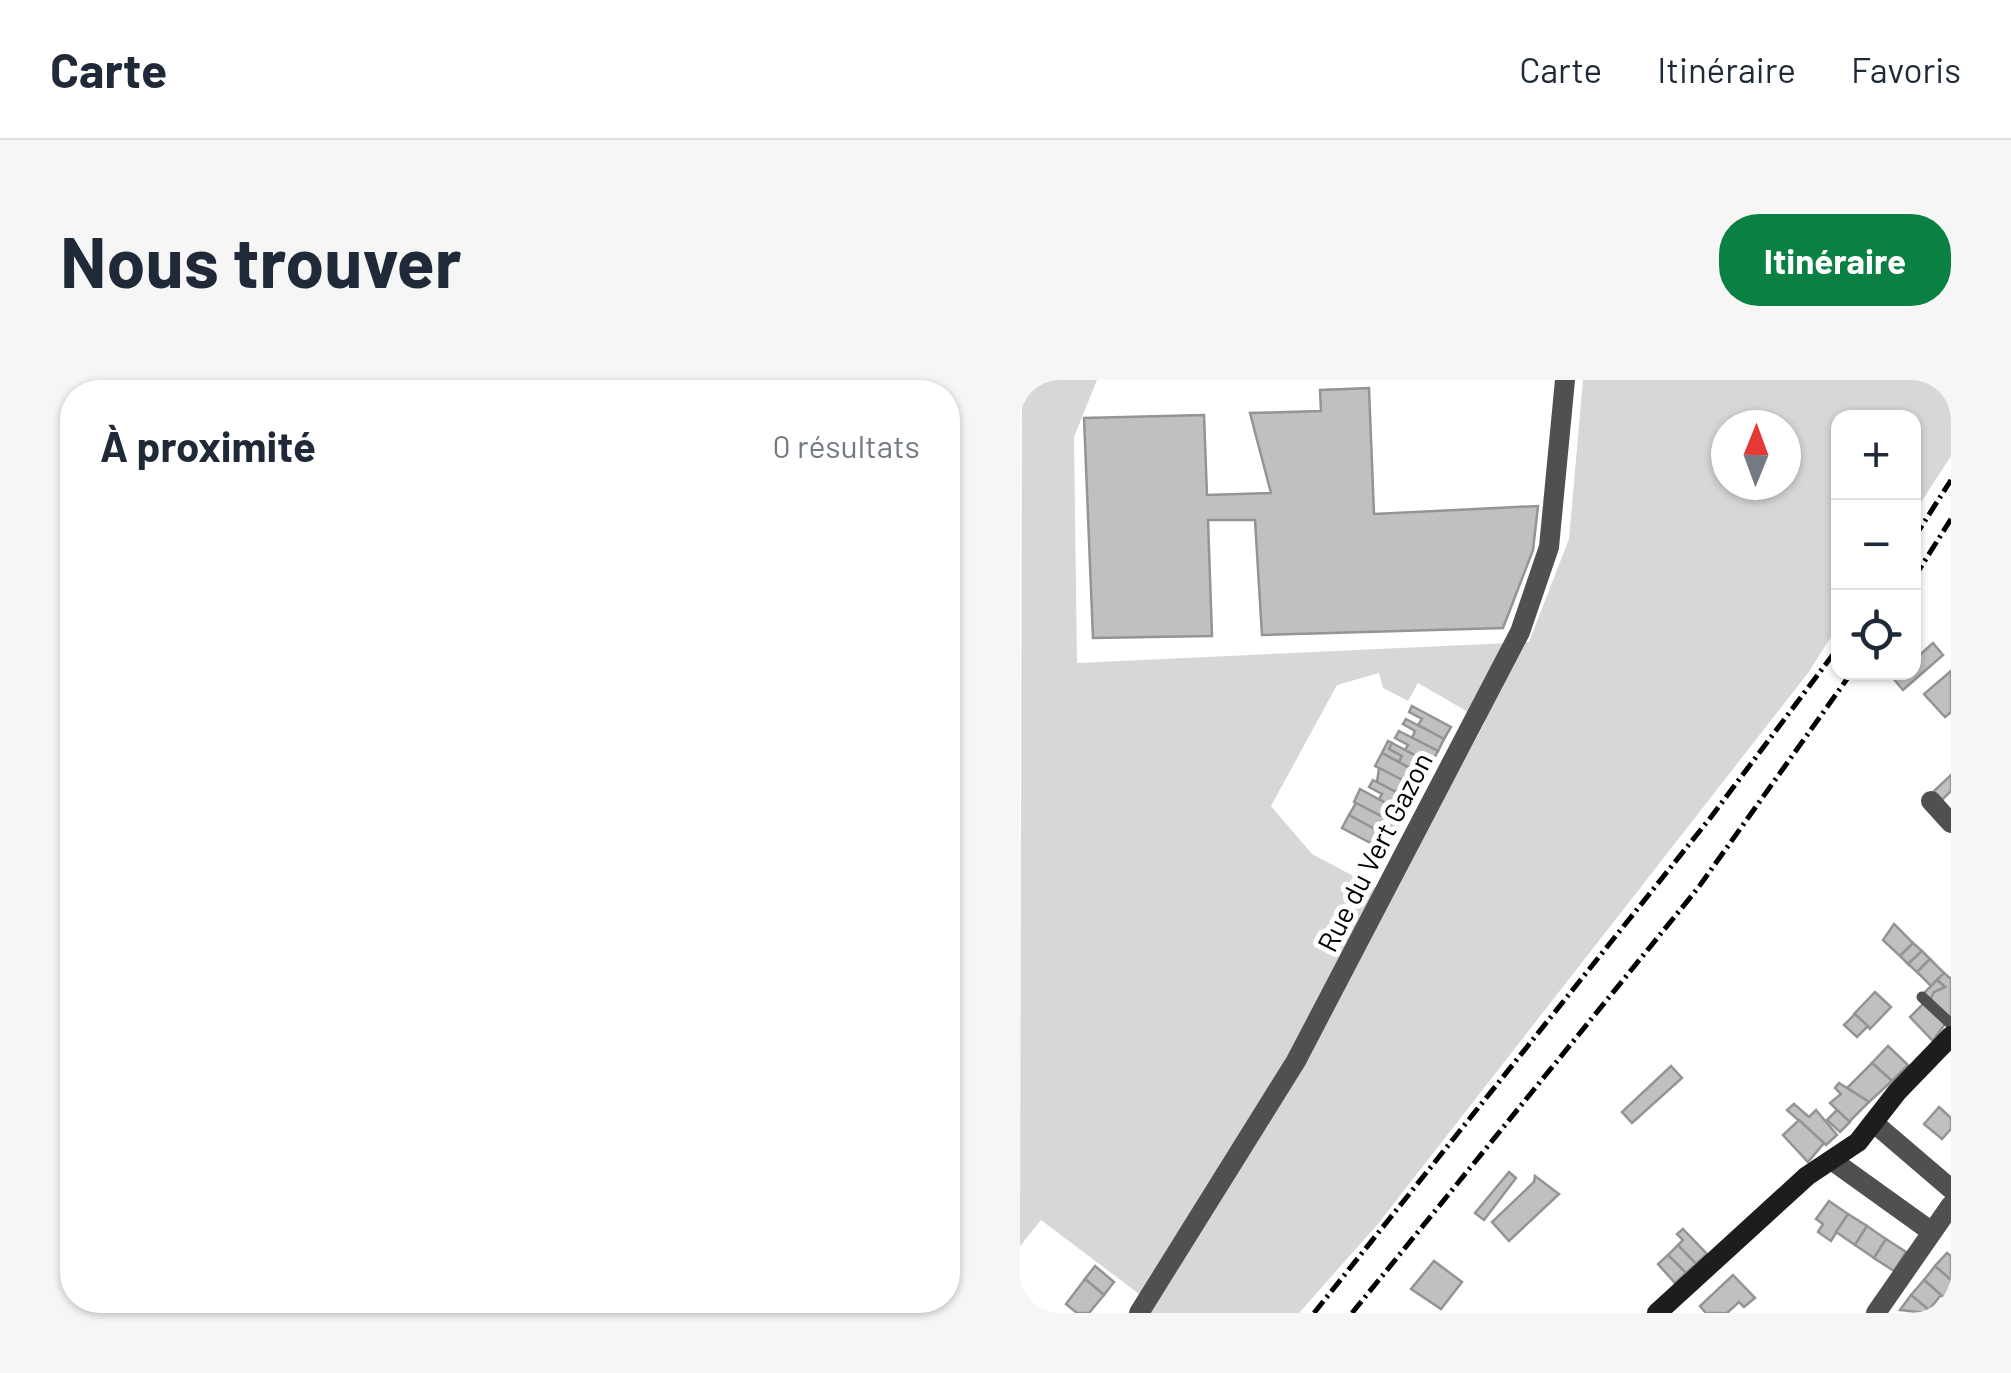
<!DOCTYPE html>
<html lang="fr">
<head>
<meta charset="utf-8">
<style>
  :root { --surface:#fff; --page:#f6f6f7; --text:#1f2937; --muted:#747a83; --line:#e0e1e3; --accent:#0b8043 }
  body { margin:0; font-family:Barlow,sans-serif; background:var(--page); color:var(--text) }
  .controls { position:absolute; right:30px; top:30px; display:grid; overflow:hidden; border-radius:20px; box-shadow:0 2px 8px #0004 }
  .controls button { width:90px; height:90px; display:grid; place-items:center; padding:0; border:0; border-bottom:2px solid var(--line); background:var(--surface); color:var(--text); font:50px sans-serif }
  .compass { position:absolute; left:691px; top:30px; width:90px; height:90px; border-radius:50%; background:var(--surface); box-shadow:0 2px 8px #0004; rotate:1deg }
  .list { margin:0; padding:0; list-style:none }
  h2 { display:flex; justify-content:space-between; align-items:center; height:130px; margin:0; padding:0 40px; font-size:42px }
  h2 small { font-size:32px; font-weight:400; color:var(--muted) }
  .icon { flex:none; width:55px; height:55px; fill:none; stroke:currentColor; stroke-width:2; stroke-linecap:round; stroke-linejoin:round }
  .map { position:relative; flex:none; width:931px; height:933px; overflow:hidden; border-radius:40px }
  header { display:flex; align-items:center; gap:60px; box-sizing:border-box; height:140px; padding:0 50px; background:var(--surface); border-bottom:2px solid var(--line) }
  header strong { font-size:48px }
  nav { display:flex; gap:55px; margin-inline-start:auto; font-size:35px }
  .intro { display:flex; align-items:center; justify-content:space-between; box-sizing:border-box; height:240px; padding:0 60px }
  h1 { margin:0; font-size:70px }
  .button { padding:25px 45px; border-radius:40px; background:var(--accent); color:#fff; font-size:35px; font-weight:700 }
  main { display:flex; gap:60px; padding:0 60px }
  aside { flex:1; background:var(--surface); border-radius:40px; box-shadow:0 2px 8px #0004 }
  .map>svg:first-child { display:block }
  .green { fill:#d7d7d7; fill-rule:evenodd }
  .building { fill:#c0c0c0; stroke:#949494; stroke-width:2.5 }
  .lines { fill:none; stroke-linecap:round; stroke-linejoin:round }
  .lane { stroke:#505050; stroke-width:11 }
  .street { stroke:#505050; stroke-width:20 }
  .secondary { stroke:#1d1d1d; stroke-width:20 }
  .rail { stroke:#000; stroke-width:5; stroke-dasharray:15 5 2.5 5; stroke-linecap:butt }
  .labels { text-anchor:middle; stroke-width:10; stroke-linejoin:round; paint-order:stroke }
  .street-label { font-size:28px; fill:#000; stroke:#fff }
</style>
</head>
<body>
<header>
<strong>Carte</strong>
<nav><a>Carte</a><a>Itinéraire</a><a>Favoris</a></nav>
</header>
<div class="intro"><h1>Nous trouver</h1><a class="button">Itinéraire</a></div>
<main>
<aside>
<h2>À proximité<small>0 résultats</small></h2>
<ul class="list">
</ul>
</aside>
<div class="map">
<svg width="931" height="933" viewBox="0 0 931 933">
  <rect width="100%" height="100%" fill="#fff"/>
  <path class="green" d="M2,0H77L54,57L57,283L509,262L549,159L563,0H931V76L894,133V38H818V246L788,293L357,845L279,933H126L131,923L21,840L0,866ZM706,45H766V105H706ZM359,293L363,308L388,321L398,303L465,342L371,516L292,474L251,426L317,305Z"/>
  <g class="building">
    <polygon points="349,8 354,134 518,126 513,170 483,248 242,255 235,140 188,140 192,256 73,258 64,38 184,35 187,115 251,113 230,33 301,31 300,10"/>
    <polygon points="913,263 923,275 883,310 873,298 879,292 894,292 894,280"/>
    <polygon points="931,291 931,332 925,337 904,314"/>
    <polygon points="392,326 431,347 424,359 398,345 402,339 389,332"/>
    <polygon points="386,339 424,359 418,371 392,358 395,351 383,344"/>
    <polygon points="379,351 418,371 411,384 385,370 388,365 375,358"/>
    <polygon points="368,361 372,363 369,369 382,376 379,382 362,373"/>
    <polygon points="372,363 411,384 404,396 379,382 382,376 369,369"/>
    <polygon points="362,373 404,396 398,408 355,386"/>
    <polygon points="359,388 398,408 391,420 357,402"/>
    <polygon points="931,395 931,411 922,420 914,411"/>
    <polygon points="353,400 391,420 384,433 359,419 362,414 349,407"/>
    <polygon points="340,409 384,433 378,445 334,422"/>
    <polygon points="336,423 378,445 371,458 329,435"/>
    <polygon points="329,435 371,458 364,470 322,448"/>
    <polygon points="874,544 893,563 880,576 863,560"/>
    <polygon points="893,563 902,571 888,584 880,576"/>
    <polygon points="902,571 910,579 897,592 888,584"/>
    <polygon points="910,579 924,593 911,606 897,592"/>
    <polygon points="924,593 931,599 931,643 909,622 914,612 925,607 917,600"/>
    <polygon points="917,600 925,607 914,612 909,622 902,615"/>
    <polygon points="855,612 871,627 850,649 834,634"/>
    <polygon points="906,621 927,641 913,661 890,637"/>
    <polygon points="835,634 848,646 837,657 824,645"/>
    <polygon points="868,666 888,685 872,701 852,683"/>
    <polygon points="852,683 872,701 849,722 827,708"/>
    <polygon points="651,686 662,698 612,743 602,732"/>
    <polygon points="819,703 849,722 829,742 810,723 821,714 815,708"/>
    <polygon points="774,724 789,737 796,730 817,755 806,765 767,730"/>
    <polygon points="919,727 931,738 931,749 922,759 904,744"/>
    <polygon points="817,730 830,742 820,752 807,740"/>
    <polygon points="779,740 804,763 788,782 763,755"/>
    <polygon points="489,792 496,798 464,840 455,833"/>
    <polygon points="515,796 539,814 489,861 472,842 514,802"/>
    <polygon points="809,821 828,834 811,861 798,852 803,844 796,839"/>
    <polygon points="828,834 847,846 835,865 816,852"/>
    <polygon points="847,846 866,859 854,878 835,865"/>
    <polygon points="663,849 687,874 676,884 658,865 663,860 657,854"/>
    <polygon points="866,859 886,872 874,891 854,878"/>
    <polygon points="658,865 676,884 666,893 648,875"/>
    <polygon points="927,873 931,876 931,900 915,886"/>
    <polygon points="648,875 666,893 655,903 638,884"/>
    <polygon points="414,881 442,902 421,929 391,909"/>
    <polygon points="75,886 94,902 84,915 65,899"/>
    <polygon points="915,886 931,900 929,922 904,900"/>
    <polygon points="713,895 735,918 724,927 719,922 707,933 686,933 680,926"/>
    <polygon points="65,899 84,915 69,933 57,933 46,924"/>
    <polygon points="904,900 921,915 909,930 891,915"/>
    <polygon points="891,915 909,930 906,933 880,930"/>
  </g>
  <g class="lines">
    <polyline class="lane" points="902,617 931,644"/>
    <g class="street">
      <polyline points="911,421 931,443"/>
      <polyline points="854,743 931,809"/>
      <polyline points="813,781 912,852"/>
      <polyline points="119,933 276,681 500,252 529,167 545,0"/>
      <polyline points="856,933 931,825"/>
    </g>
    <polyline class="secondary" points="637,933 787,796 838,762 877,712 931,656"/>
    <g class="rail">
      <polyline points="894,158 931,100"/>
      <polyline points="894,198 931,139"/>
      <polyline points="294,933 691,437 818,268"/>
      <polyline points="332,933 678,508 832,292"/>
    </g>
  </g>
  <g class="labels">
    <g class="street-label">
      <text transform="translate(355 472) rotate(-63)" y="10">Rue du Vert Gazon</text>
    </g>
  </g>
</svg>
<div class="controls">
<button>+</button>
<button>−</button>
<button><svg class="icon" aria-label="locate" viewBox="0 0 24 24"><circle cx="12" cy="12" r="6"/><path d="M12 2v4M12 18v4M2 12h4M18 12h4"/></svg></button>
</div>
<svg class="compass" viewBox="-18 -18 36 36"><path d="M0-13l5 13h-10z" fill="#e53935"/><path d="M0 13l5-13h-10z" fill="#747a83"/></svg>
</div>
</main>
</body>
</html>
